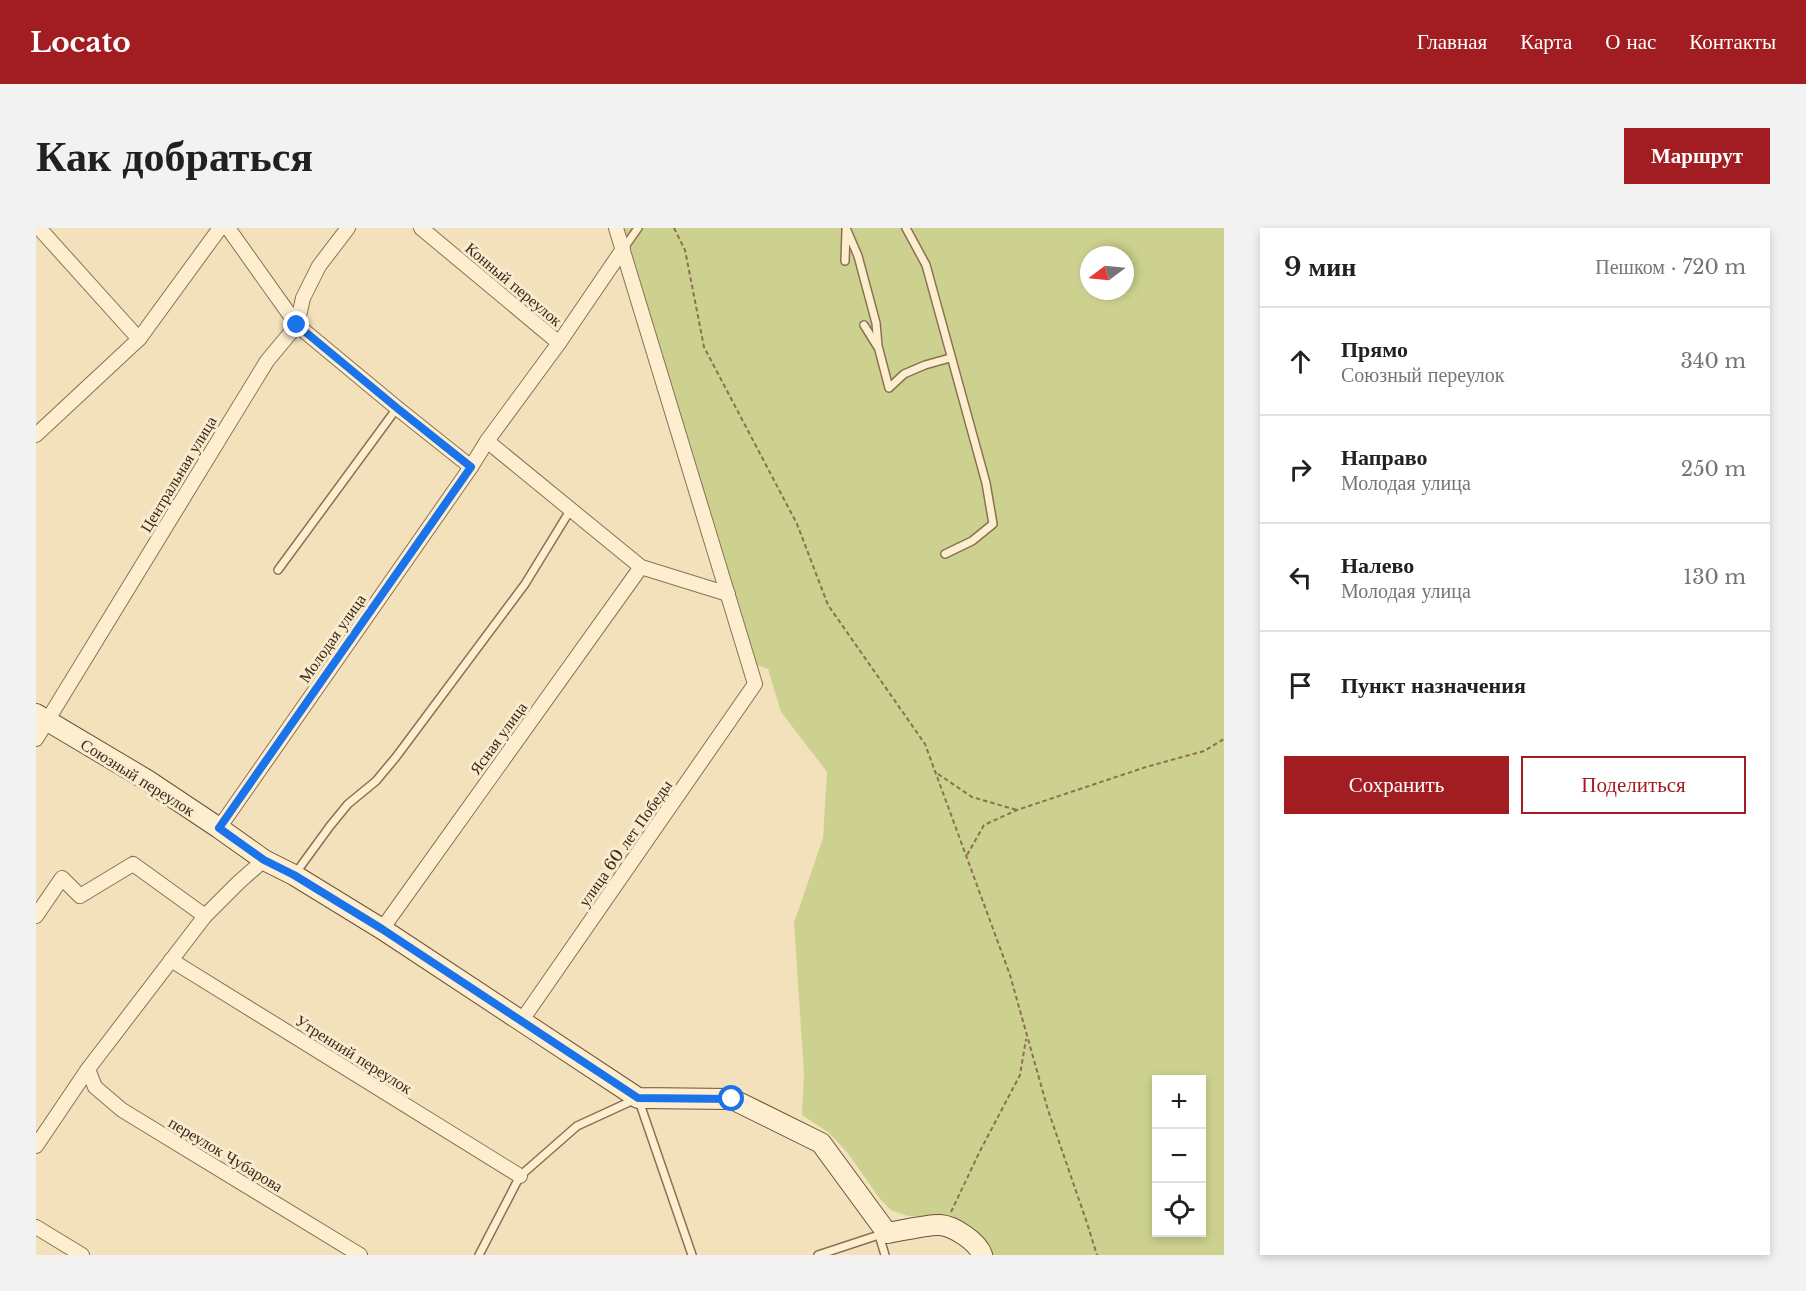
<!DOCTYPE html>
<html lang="ru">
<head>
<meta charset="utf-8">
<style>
  :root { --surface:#fff; --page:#f2f2f2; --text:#202124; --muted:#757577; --line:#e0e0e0; --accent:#a21d22 }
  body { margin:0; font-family:"Libre Baskerville",serif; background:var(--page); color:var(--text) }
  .controls { position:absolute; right:18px; bottom:18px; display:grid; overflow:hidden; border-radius:0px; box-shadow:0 3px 9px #0003 }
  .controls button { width:54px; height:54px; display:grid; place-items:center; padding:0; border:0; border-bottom:2px solid var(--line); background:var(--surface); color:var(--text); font:30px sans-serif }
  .compass { position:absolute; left:1044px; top:18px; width:54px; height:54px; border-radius:50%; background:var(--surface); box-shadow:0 3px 9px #0003; rotate:254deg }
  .stop { position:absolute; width:18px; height:18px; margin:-14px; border:4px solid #1a73e8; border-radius:50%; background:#fff }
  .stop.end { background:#1a73e8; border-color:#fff; box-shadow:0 2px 6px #0008 }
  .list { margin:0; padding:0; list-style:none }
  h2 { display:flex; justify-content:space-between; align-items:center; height:78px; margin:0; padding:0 24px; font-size:26px }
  h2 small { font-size:20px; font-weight:400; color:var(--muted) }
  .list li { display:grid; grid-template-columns:39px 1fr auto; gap:18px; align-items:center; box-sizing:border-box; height:108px; padding:0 24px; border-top:2px solid var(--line) }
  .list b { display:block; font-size:22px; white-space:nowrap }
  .list p { margin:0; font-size:20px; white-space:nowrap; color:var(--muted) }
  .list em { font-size:20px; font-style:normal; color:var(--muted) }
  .actions { display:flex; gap:12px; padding:18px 24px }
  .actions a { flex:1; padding:14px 0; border:2px solid var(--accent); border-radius:0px; text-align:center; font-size:21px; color:var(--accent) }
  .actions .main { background:var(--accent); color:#fff }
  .icon { flex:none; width:33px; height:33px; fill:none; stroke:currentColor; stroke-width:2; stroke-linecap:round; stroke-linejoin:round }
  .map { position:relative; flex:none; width:1188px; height:1027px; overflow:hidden; border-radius:0px }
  header { display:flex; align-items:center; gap:36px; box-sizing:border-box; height:84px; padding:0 30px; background:var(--accent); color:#fff }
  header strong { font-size:28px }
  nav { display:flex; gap:33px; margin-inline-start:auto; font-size:21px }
  .intro { display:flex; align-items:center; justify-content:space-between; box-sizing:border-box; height:144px; padding:0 36px }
  h1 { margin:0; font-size:42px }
  .button { padding:15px 27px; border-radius:0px; background:var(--accent); color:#fff; font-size:21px; font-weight:700 }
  main { display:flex; gap:36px; padding:0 36px }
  aside { flex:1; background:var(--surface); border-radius:0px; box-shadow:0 3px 9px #0003 }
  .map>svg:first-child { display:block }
  .green { fill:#ccd18f; fill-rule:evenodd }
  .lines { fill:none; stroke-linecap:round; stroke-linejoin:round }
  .lane-casing { stroke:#8c7054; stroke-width:10 }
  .street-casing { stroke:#8c7054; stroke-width:16 }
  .secondary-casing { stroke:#6e5137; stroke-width:22 }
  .path { stroke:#8c7054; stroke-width:2; stroke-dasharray:4.5 3; stroke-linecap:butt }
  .lane { stroke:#fdeed0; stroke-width:7 }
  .street { stroke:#fdeed0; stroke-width:14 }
  .secondary { stroke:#fdeed0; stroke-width:20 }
  .route { stroke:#1a73e8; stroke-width:8 }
  .labels { text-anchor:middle; stroke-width:6; stroke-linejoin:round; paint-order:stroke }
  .street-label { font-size:16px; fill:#39281a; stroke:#f9ebcd }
</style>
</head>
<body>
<header>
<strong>Locato</strong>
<nav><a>Главная</a><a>Карта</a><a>О нас</a><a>Контакты</a></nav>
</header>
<div class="intro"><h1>Как добраться</h1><a class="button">Маршрут</a></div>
<main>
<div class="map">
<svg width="1188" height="1027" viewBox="0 0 1188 1027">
  <rect width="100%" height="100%" fill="#f3e1bc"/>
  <path class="green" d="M586,0H1188V1027H952L948,1013L931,996L893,988H871L855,982L844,971L811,924L792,904L766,887L768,846L758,695L787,610L791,544L745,484L732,441L721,437ZM1053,27H1089V63H1053ZM1120,852H1166V1004H1120Z"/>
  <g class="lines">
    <g class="lane-casing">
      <g id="lane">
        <polyline points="810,0 822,28 840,95 842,118 853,160 868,146 889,137 914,130"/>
        <polyline points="870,0 890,37 950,255 957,296 936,313 909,326"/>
        <polyline points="588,20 602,0"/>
        <polyline points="809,33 810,3"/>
        <polyline points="828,97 841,118"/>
        <polyline points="242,342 361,180"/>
        <polyline points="259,646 294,598 312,576 340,553 360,529 489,356 535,281"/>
        <polyline points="843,1007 849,1027"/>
        <polyline points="443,1027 484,948 541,898 602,870 656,1027"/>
        <polyline points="782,1027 849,1005"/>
      </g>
    </g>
    <g class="street-casing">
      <g id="street">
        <polyline points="3,0 103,111"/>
        <polyline points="192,0 261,97 361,180 435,239"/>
        <polyline points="385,0 523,115"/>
        <polyline points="0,207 103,111 184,0"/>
        <polyline points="451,213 605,339 692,366"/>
        <polyline points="0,511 231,133 261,97 267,70 283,38 312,0"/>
        <polyline points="183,600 435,239 451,213 523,115 587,21"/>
        <polyline points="0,688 26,650 44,668 97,636 169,688"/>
        <polyline points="346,701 605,339"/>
        <polyline points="135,732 484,948"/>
        <polyline points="486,792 719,456 580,0"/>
        <polyline points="52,841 59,859 86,882 324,1027"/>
        <polyline points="0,918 52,841 169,688 203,654 228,632"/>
        <polyline points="0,999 46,1027"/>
      </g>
    </g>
    <g class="secondary-casing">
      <path id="secondary" d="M0,486L111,552L183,600L228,632L258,647L346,701L602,870L696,871L785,915L851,1005C864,1003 893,996 904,997C918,998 942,1014 946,1027"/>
    </g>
    <g class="path">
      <polyline points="638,0 649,22 668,119 761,296 792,377 889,516 974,747 1012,882 1050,992 1061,1027"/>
      <polyline points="902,546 936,569 981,582"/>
      <polyline points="931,627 948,597 981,582 1110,539 1168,523 1188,511"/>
      <polyline points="915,984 944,923 984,847 990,811"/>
    </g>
    <use href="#lane" class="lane"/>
    <use href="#street" class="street"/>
    <use href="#secondary" class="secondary"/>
  </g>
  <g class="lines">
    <polyline class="route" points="261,97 361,180 435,239 183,600 228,632 258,647 346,701 602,870 696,871"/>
  </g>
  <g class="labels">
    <g class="street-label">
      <text transform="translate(478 56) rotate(40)" y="6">Конный переулок</text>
      <text transform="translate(142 246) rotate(-59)" y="6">Центральная улица</text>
      <text transform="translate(296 410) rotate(-55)" y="6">Молодая улица</text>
      <text transform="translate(462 510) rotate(-54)" y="6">Ясная улица</text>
      <text transform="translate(102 549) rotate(32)" y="6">Союзный переулок</text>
      <text transform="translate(589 615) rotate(-55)" y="6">улица 60 лет Победы</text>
      <text transform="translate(318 826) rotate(32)" y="6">Утренний переулок</text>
      <text transform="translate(190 926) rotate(31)" y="6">переулок Чубарова</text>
    </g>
  </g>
</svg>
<div class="controls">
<button>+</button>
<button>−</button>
<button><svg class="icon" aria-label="locate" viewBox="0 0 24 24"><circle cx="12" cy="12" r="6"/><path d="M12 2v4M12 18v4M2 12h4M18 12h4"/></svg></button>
</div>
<svg class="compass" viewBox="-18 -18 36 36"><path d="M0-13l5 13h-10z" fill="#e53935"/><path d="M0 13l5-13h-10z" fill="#757577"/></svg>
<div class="stop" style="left:696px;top:871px"></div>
<div class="stop end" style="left:261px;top:97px"></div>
</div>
<aside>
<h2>9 мин<small>Пешком · 720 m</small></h2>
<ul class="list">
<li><svg class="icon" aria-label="ahead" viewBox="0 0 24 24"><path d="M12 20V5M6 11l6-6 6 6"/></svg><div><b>Прямо</b><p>Союзный переулок</p></div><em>340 m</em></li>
<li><svg class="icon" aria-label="right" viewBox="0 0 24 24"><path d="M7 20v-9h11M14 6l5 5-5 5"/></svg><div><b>Направо</b><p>Молодая улица</p></div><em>250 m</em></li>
<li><svg class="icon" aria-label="left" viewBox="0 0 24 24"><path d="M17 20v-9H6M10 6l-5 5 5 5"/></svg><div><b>Налево</b><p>Молодая улица</p></div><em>130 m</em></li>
<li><svg class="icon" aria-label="arrive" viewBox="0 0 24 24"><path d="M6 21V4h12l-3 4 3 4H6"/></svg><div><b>Пункт назначения</b></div></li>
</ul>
<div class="actions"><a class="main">Сохранить</a><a>Поделиться</a></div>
</aside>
</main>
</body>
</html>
